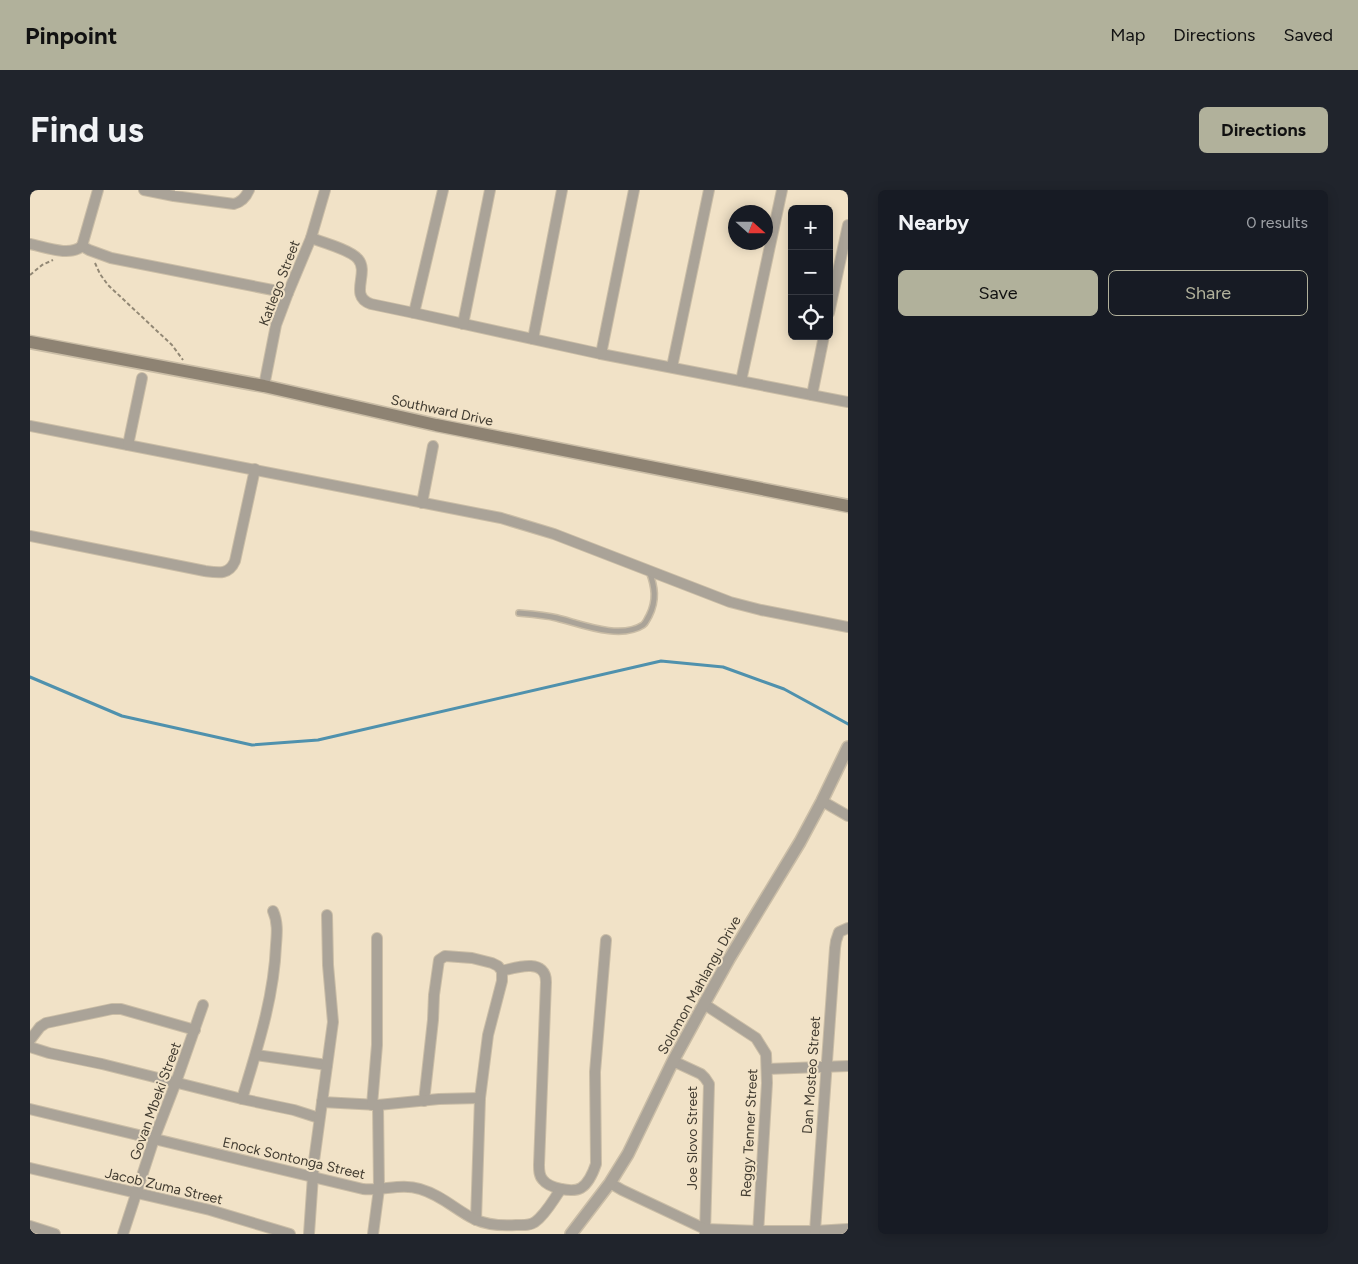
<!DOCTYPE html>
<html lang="en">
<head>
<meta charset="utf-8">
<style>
  :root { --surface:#171b24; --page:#20242c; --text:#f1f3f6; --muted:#9ea1a6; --line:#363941; --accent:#b1b19b }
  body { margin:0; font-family:Figtree,sans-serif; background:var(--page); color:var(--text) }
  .controls { position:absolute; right:15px; top:15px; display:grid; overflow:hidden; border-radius:8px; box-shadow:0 2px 12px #0003 }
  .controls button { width:45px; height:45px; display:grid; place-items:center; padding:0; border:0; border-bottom:1px solid var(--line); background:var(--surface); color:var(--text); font:25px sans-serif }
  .compass { position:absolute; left:698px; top:15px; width:45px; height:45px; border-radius:50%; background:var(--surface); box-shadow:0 2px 12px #0003; rotate:111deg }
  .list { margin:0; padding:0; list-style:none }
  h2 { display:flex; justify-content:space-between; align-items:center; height:65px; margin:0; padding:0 20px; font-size:21px }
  h2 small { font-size:16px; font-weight:400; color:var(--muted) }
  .actions { display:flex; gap:10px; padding:15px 20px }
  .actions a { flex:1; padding:11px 0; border:1px solid var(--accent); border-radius:8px; text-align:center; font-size:18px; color:var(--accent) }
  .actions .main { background:var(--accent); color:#111 }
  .icon { flex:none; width:28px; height:28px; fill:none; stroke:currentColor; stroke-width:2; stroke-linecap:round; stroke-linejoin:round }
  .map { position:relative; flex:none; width:818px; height:1044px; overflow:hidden; border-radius:8px }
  header { display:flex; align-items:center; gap:30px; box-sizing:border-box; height:70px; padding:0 25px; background:var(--accent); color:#111 }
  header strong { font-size:24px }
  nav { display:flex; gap:28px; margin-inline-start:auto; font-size:18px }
  .intro { display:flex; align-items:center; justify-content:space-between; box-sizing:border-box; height:120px; padding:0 30px }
  h1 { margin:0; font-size:35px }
  .button { padding:12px 22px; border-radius:8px; background:var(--accent); color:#111; font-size:18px; font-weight:700 }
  main { display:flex; gap:30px; padding:0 30px }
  aside { flex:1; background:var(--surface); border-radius:8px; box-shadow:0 2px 12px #0003 }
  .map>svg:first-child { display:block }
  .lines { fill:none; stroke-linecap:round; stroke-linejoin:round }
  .stream { stroke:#4f91ad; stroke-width:3 }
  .service-casing { stroke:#cabda6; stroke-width:8 }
  .minor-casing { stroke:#cabda6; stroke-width:12 }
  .tertiary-casing { stroke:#cabda6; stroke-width:14 }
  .secondary-casing { stroke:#cabda6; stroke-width:15 }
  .path { stroke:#928875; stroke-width:2; stroke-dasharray:4 2.5; stroke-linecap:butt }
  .service { stroke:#aaa398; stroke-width:5 }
  .minor { stroke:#aaa398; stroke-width:10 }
  .tertiary { stroke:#aaa398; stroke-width:11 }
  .secondary { stroke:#8e8373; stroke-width:12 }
  .labels { text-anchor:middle; stroke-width:4; stroke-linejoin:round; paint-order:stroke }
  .street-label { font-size:14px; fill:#423c31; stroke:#f1e2c7 }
</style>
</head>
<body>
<header>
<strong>Pinpoint</strong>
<nav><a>Map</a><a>Directions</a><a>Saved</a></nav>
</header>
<div class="intro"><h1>Find us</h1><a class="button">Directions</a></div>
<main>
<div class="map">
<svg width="818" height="1044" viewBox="0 0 818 1044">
  <rect width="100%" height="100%" fill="#f1e2c7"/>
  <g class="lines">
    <polyline class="stream" points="0,487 92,526 222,555 288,550 631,471 693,477 754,499 818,534"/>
    <g class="service-casing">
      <path id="service" d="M489,423C501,424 515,425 527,428C551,434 590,450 613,435C616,433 617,429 619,426C627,410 625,397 619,381"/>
    </g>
    <g class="minor-casing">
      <g id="minor">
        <path d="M114,0L144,6L204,14C212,12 216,7 219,0"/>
        <path d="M281,48C292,52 321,60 328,69C340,83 318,106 341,114L384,123L571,164L818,212"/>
        <path d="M0,54C15,57 40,67 52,56"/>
        <polyline points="52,56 59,60 81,68 258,103"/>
        <polyline points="52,56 68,0"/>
        <polyline points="384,123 413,0"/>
        <polyline points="799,123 818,35"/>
        <polyline points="433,134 460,0"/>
        <polyline points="503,149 532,0"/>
        <polyline points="571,164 604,0"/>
        <polyline points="642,177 679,0"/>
        <polyline points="711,191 752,0"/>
        <polyline points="234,196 246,135 258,103 281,48 295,0"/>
        <polyline points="782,205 794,146"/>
        <polyline points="0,236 471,328 524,344 700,412 731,420 818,437"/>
        <polyline points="98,255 112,188"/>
        <polyline points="392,313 403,256"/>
        <path d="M0,346L175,381C189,383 199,385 205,371L225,279"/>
        <polyline points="792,611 818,626"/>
        <path d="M472,781C487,777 516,768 516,792L509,975C509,980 509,986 513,990C519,998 542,1003 551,998C559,993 563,983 566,974L565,882L576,750"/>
        <polyline points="674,814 726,848 736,864 737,893 728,1044"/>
        <polyline points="0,850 10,837 16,833 82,819 91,819 165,840"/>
        <polyline points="0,857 19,863 72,874 212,909 264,920 289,928"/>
        <polyline points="226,865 297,875"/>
        <polyline points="643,871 671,884 675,888 679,894 675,1043"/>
        <polyline points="737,879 818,876"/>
        <path d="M212,909C227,859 244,808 246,755C247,743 248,732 243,721"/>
        <polyline points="394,911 403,830 404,805 409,770 415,766 442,768 462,773 468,776 472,781 472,791 458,845 450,908 446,1030"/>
        <polyline points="292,912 348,915 409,909 450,908"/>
        <polyline points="342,915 347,855 347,748"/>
        <path d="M0,919L333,999C352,1001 372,993 390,999C411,1005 426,1020 444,1029C457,1035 472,1036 486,1035C493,1035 499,1036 505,1032C516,1024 523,1010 531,999"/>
        <polyline points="0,978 180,1020 260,1044"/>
        <polyline points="580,993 592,1000 675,1039 728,1041 785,1041 818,1039"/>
        <polyline points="0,1036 25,1044"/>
        <polyline points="785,1041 805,758 806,751 809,742 818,738"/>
        <polyline points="93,1044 124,949 146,892 173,815"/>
        <polyline points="279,1044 284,971 303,832 298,775 297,725"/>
        <polyline points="343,1044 349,999 348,915"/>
      </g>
    </g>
    <g class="tertiary-casing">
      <polyline id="tertiary" points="541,1044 580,993 598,964 643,871 674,814 699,769 770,652 792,611 818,557"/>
    </g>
    <g class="secondary-casing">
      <polyline id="secondary" points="0,152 234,196 406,235 818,316"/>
    </g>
    <g class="path">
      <polyline points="65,73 70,84 78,95 142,155 153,170"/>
      <polyline points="0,85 12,75 23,70"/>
    </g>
    <use href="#service" class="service"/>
    <use href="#minor" class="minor"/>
    <use href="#tertiary" class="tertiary"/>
    <use href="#secondary" class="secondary"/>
  </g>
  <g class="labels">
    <g class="street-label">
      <text transform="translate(249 93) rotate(-69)" y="5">Katlego Street</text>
      <text transform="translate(412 220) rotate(12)" y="5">Southward Drive</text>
      <text transform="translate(669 795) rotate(-61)" y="5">Solomon Mahlangu Drive</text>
      <text transform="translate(781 885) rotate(-86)" y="5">Dan Mosteo Street</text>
      <text transform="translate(125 911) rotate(-70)" y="5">Govan Mbeki Street</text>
      <text transform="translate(719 943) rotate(-87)" y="5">Reggy Tenner Street</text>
      <text transform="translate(662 948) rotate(-90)" y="5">Joe Slovo Street</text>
      <text transform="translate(264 968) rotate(13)" y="5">Enock Sontonga Street</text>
      <text transform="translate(134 996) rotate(13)" y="5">Jacob Zuma Street</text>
    </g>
  </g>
</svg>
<div class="controls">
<button>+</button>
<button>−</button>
<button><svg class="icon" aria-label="locate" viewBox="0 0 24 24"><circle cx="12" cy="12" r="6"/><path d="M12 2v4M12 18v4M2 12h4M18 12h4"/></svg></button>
</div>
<svg class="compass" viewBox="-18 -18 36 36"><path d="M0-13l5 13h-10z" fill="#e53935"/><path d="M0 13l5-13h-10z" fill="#9ea1a6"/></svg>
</div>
<aside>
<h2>Nearby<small>0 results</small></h2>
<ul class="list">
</ul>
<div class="actions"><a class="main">Save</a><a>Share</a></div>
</aside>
</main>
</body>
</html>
